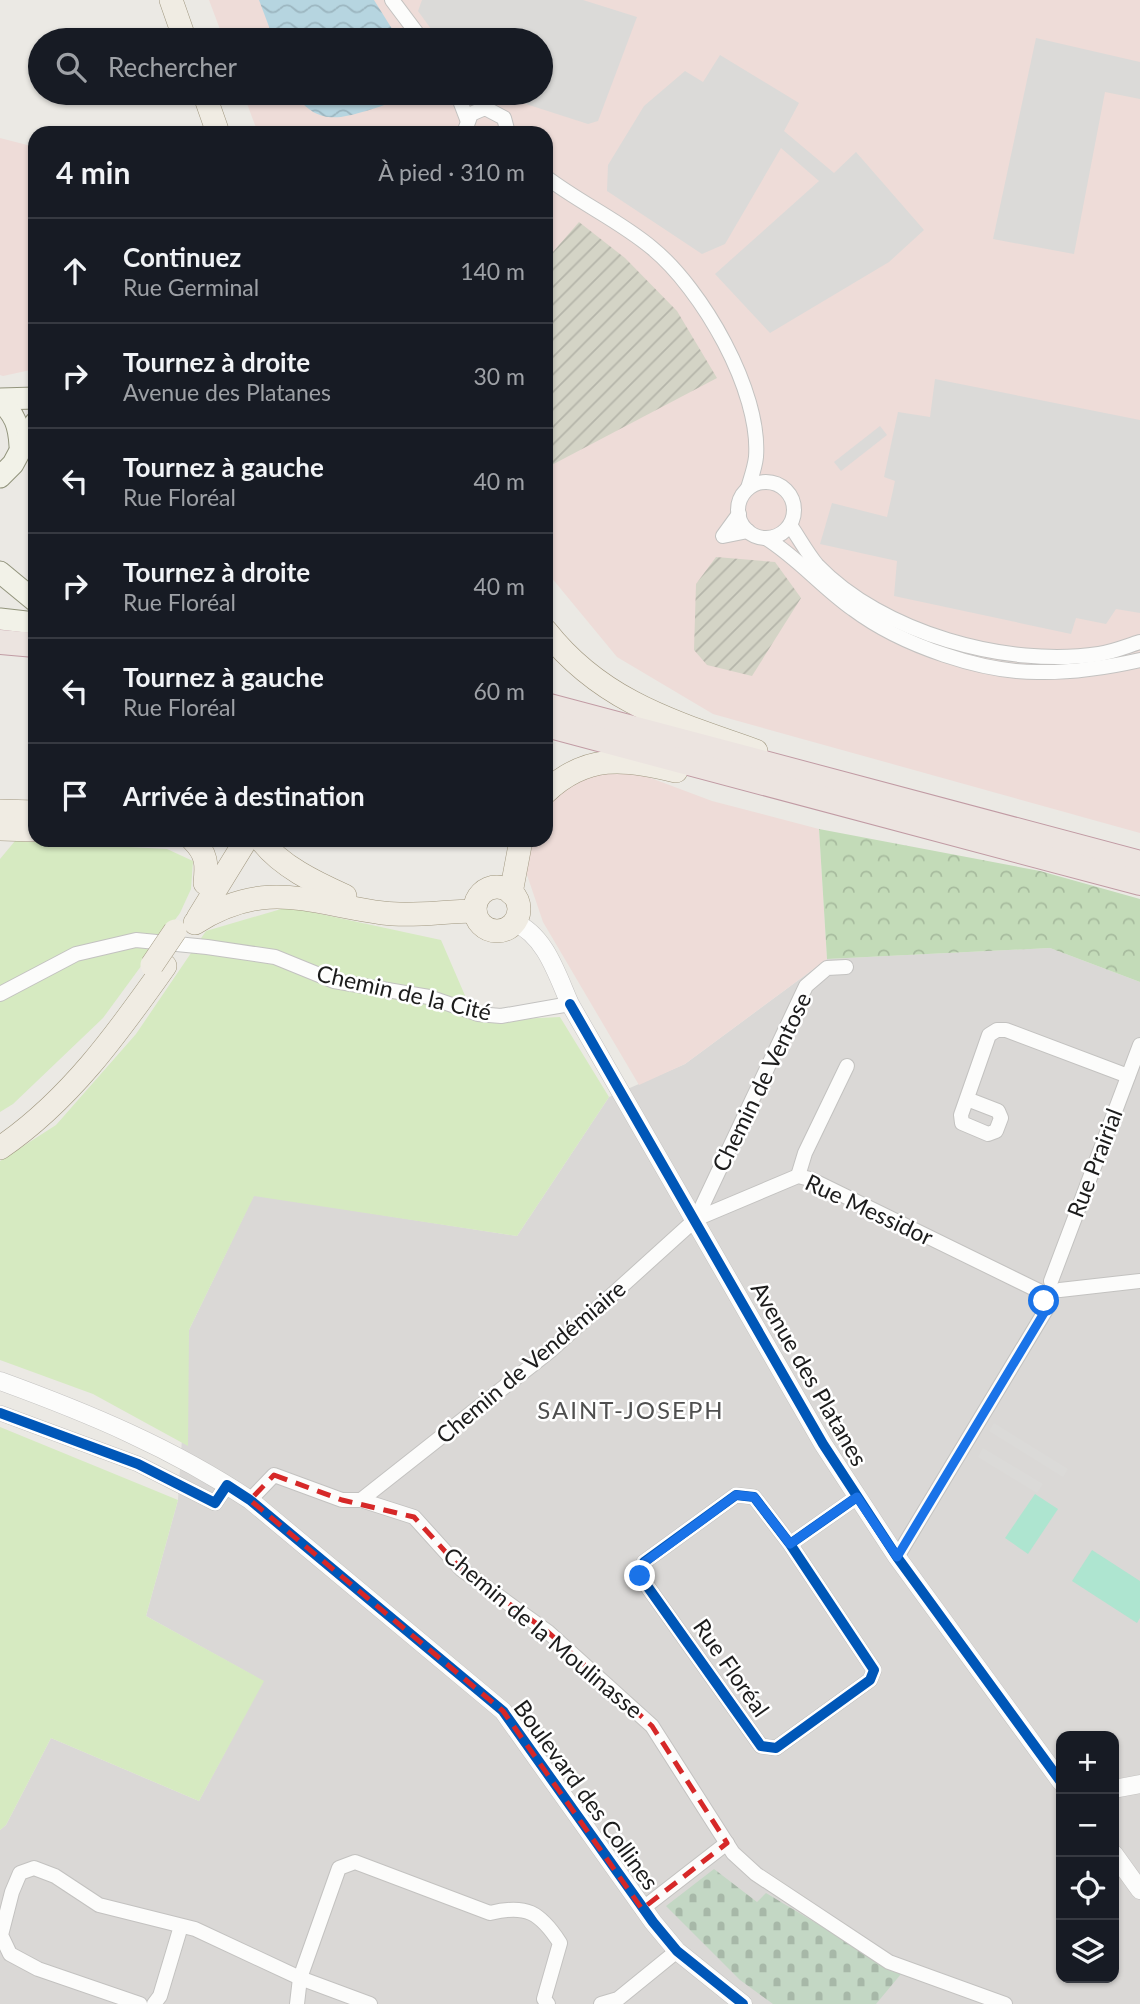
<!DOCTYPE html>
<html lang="fr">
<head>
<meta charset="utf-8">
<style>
  :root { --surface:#171b24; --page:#242831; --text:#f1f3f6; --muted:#9ea1a6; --line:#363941 }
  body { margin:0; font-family:Lato,sans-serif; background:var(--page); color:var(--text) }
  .controls { position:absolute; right:21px; bottom:21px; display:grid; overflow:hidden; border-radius:14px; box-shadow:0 2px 5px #0004 }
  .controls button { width:63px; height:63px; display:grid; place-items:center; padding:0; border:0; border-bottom:2px solid var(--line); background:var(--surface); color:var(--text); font:35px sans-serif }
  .stop { position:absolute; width:21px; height:21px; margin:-16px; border:5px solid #1a73e8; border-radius:50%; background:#fff }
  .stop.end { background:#1a73e8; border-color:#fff; box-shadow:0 2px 7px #0008 }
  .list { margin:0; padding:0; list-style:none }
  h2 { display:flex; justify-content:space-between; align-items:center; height:91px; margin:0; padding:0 28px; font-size:30px }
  h2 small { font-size:23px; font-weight:400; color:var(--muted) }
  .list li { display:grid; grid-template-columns:46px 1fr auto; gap:21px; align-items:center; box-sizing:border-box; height:105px; padding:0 28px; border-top:2px solid var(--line) }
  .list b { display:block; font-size:26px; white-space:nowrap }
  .list p { margin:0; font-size:23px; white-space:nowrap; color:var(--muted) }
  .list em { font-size:23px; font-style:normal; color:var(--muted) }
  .icon { flex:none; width:38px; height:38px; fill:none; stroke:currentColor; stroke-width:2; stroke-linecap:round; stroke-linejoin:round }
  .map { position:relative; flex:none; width:1140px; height:2004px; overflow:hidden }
  .search { position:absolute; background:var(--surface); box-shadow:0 2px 5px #0004; left:28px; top:28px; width:525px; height:77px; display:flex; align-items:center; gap:18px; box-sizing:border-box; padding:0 24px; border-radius:38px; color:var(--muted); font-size:26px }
  .panel { position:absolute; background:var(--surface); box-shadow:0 2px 5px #0004; left:28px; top:126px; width:525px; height:721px; border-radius:21px }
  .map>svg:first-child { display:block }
  .residential { fill:#dad8d6; fill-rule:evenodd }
  .commercial { fill:#eedcd8 }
  .construction { fill:url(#construction-furrows) }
  .grass { fill:#d6eac1 }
  .forest { fill:url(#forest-crowns) }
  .cemetery { fill:url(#cemetery-stones) }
  .pitch { fill:#aee5d0 }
  .parking { fill:#dbdad8 }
  .water { fill:url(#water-waves) }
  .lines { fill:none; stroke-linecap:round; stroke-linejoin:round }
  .minor-casing { stroke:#c3c2c0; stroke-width:16 }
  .tertiary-casing { stroke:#c3c2c0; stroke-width:19 }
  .secondary-casing { stroke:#92947c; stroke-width:23 }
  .primary-casing { stroke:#a19881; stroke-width:24 }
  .trunk-casing { stroke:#c19ba4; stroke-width:26 }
  .minor { stroke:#fcfcfb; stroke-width:14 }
  .tertiary { stroke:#fcfcfb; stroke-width:18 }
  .secondary { stroke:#f2f2e8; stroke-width:21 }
  .primary { stroke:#f0ece3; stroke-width:23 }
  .trunk { stroke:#ece4e0; stroke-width:24 }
  .primary-bridge-casing { stroke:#a19881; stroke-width:24; stroke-linecap:butt }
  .primary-bridge { stroke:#f0ece3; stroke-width:23 }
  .cycleway-casing { stroke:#fff; stroke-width:15 }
  .cycleway { stroke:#0057b8; stroke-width:10 }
  .route { stroke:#1a73e8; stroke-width:9 }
  .marked { fill:none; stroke:#d62828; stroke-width:5; stroke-dasharray:14 9; stroke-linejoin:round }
  .labels { text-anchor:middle; stroke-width:5; stroke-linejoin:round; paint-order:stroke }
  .street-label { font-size:23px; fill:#1c1c1c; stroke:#fff }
  .neighbourhood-label { font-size:24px; letter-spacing:2px; fill:#4f4f4f; stroke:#fff }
</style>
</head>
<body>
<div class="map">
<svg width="1140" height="2004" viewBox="0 0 1140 2004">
  <defs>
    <pattern id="construction-furrows" width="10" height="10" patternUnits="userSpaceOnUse" patternTransform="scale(1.75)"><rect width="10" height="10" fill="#d4d4c6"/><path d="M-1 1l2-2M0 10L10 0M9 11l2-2" fill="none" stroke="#b5b5aa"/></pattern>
    <pattern id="forest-crowns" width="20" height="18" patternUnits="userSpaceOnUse" patternTransform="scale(1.75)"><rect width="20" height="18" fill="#c3dbb8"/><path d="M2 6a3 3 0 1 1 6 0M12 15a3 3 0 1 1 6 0" fill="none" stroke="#a7bb9e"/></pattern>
    <pattern id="cemetery-stones" width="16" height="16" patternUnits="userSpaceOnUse" patternTransform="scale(1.75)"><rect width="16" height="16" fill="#c3d7c4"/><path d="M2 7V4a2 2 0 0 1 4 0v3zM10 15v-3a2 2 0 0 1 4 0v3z" fill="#a7b8a8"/></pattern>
    <pattern id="water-waves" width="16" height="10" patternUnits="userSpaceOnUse" patternTransform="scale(1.75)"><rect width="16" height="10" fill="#b6d5e0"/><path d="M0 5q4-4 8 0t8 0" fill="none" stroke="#9cb6c0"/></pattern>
  </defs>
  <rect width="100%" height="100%" fill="#ebe9e4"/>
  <path class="residential" d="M1050,948L1140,982V2004H0V1830L6,1825L51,1738L199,1801L263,1681L146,1616L178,1500L189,1330L254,1195L517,1236L609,1097L685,1064L827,959ZM1061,1736H1114V1978H1061Z"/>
  <g class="commercial">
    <polygon points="209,0 1140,0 1140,833 713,714 617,657 546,571 546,133 258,133 243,93 541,93 541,40 224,40"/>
    <polygon points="0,138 35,147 35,369 3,376 0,375"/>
    <polygon points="632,771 712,801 819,829 827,959 685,1064 639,1085 543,922 524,866 535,840 546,840 546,814 553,799 592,772"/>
  </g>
  <g class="construction">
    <polygon points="579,222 625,258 677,311 717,378 546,468 546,260"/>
    <polygon points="716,557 775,562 801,598 752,676 707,665 694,650 696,584"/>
  </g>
  <g class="grass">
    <polygon points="15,841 167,849 193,861 191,889 180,913 103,1018 13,1104 0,1112 0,859"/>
    <polygon points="288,907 441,940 476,1021 560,1017 609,1097 517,1236 254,1196 189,1330 188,1446 93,1394 0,1360 0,1161 56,1125 136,1034 206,931"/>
    <polygon points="0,1427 178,1500 146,1616 264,1681 199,1801 51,1738 6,1825 0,1830"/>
  </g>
  <polygon class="forest" points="819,829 1040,871 1140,899 1140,982 1050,948 827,959"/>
  <polygon class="cemetery" points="714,1869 757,1902 766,1893 901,1974 876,2004 773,2004 740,1980 666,1906"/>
  <g class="pitch">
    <polygon points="1035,1494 1058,1509 1028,1554 1005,1538"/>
    <polygon points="1092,1550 1140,1581 1140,1618 1137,1623 1072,1581"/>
  </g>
  <g class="parking">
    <polygon points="422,0 583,0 637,17 598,121 588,124 492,93 541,93 541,40 439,40 418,11"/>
    <polygon points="1036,38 1140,62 1140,99 1105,92 1074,254 993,239"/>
    <polygon points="720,55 799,103 784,131 834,173 856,152 924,230 889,262 770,333 715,274 819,181 781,148 725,244 702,254 607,191 608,165 644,106 685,71 703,82"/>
    <polygon points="935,379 1140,420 1140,613 1116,609 1106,624 1076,618 1071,634 894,596 897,561 820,544 832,503 887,517 895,481 884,477 898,412 930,417"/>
    <polygon points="880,426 887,435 841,471 834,462"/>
    <polygon points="994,1423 1068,1469 1063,1477 989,1431"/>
    <polygon points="983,1448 1043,1484 1037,1493 978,1457"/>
  </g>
  <g class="water">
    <polygon points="259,0 374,0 399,40 274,40"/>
    <path d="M293,93H400C392,104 379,107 366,111C333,121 316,122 293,93Z"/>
  </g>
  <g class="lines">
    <g class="minor-casing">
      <g id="minor">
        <polyline points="392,0 422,40"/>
        <polyline points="457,93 467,119"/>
        <polyline points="464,133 471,114 485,108 504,118 508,133"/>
        <path d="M546,177C580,203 620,221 652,248C702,289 761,391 756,457C755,467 751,478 748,488"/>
        <circle cx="766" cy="510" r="28"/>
        <polyline points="739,514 723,536 748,531"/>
        <path d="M790,525C799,538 807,553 817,565C882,633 1007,668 1099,654C1113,652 1127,646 1140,642"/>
        <path d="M766,538C798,558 822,587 853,609C901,645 984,674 1044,672C1076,672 1109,667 1140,660"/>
        <polyline points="0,994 76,954 136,940 207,947 275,957 334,981 429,997 478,1014 501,1016 570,1004"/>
        <polyline points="967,1099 998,1111 1001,1118 996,1131 988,1134 962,1123 961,1115 989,1035 997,1030 1006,1030 1128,1076"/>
        <polyline points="798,1176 805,1153 847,1066"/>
        <polyline points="696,1219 806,986 827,968 846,967"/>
        <polyline points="1051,1281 1140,1045"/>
        <polyline points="1060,1290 1140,1281"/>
        <polyline points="0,1413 138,1464 215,1503 227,1485"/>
        <polyline points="250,1500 274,1475 342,1500 361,1500 414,1517 461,1569 548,1632 652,1726 733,1853 756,1874 889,1962 1005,2004"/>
        <polyline points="361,1500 550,1351 696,1219 798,1176 810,1179 1039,1291"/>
        <polyline points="790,1544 874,1670 870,1680 776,1748 761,1746 640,1576 644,1562 736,1495 754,1497 790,1544 857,1497"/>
        <polyline points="897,1557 1050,1303"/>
        <polyline points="642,1909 727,1843"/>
        <polyline points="140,2004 38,1969 10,1954 1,1935 12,1892 20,1873 34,1868 55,1876 99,1905 195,1929 300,1978 370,2004"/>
        <polyline points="154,2004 160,1996 181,1926"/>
        <path d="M297,2004L300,1978L339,1868L355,1862L490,1913C526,1904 540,1912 560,1943L544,1999L548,2004"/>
        <polyline points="601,2004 618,1999 677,1951"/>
      </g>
    </g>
    <g class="tertiary-casing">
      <g id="tertiary">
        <path d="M514,922C546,936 557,975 570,1004L823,1444L897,1557L1061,1782"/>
        <path d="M0,1381C88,1413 172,1448 250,1500L503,1711L653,1922L677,1951L743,2004"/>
        <polyline points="1114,1789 1140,1784"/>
        <polyline points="1114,1854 1140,1890"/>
      </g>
    </g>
    <g class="secondary-casing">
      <g id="secondary">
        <polyline points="0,399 35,398"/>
        <path d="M0,401C15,414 19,426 20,446"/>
        <polyline points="0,477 13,464 35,423"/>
        <polyline points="0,572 35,601"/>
        <polyline points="0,619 35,623"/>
      </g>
    </g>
    <g class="primary-casing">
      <g id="primary">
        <polyline points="171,0 185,40"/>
        <polyline points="204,93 218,133"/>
        <path d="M546,631C602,702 674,722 756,751"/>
        <path d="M546,792C586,754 625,758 676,771"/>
        <polyline points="0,811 35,812"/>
        <polyline points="0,829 35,830"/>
        <path d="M193,840C207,854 207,864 205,883"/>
        <path d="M261,840C280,866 316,883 345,896"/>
        <circle cx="497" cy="909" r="22"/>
        <polyline points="511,893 521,840"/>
        <polyline points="198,918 246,840"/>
        <path d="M195,923C266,878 309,903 383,913C414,917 444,911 475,911"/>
        <path d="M0,1148C69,1101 117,1034 165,966"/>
      </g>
    </g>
    <g class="trunk-casing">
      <g id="trunk">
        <polyline points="0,642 35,645"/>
        <polyline points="546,705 1140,863"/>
        <polyline points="546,725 1140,883"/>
      </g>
    </g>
    <use href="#minor" class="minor"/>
    <use href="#tertiary" class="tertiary"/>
    <use href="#secondary" class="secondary"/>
    <use href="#primary" class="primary"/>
    <use href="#trunk" class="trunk"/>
    <g class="primary-bridge-casing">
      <polyline id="primary-bridge" points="152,965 175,931"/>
    </g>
    <use href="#primary-bridge" class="primary-bridge"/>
    <g class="cycleway-casing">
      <g id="cycleway">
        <polyline points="570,1004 823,1444 897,1557 1061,1782"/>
        <polyline points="0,1413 138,1464 215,1503 227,1485 250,1500 503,1711 653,1922 677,1951 743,2004"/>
        <polyline points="790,1544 874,1670 870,1680 776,1748 761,1746 640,1576 644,1562 736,1495 754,1497 790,1544 857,1497"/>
      </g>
    </g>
    <use href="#cycleway" class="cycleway"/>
  </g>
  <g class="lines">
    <polyline class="route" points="640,1576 645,1562 736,1495 754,1497 790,1544 857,1497 897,1557 1050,1303 1044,1301"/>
  </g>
  <path class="marked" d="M274,1475L342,1500L414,1517L461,1569L548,1632L652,1726L727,1843L642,1909L503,1711L250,1500Z"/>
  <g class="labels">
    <g class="street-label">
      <text transform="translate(404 993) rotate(13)" y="8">Chemin de la Cité</text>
      <text transform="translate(762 1082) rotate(-64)" y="8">Chemin de Ventose</text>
      <text transform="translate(1095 1163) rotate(-69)" y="8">Rue Prairial</text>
      <text transform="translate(869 1210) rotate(25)" y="8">Rue Messidor</text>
      <text transform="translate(531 1362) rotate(-40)" y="8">Chemin de Vendémiaire</text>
      <text transform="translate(809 1374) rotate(60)" y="8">Avenue des Platanes</text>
      <text transform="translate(543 1633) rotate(40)" y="8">Chemin de la Moulinasse</text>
      <text transform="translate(731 1668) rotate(55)" y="8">Rue Floréal</text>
      <text transform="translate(586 1795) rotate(54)" y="8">Boulevard des Collines</text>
    </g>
    <g class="neighbourhood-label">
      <text x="631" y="1419">SAINT-JOSEPH</text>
    </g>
  </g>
</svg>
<div class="controls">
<button>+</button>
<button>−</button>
<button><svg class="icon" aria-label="locate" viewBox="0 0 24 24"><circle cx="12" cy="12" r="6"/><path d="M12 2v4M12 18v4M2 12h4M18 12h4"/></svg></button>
<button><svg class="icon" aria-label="layers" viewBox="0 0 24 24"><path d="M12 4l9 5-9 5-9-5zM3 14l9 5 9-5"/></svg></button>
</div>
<div class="stop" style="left:1044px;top:1301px"></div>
<div class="stop end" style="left:640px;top:1576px"></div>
<div class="search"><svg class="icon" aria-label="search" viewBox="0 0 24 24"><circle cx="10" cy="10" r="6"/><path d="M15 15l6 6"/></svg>Rechercher</div>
<section class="panel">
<h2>4 min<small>À pied · 310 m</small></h2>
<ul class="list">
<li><svg class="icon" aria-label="ahead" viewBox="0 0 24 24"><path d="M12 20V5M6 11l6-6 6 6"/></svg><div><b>Continuez</b><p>Rue Germinal</p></div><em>140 m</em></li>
<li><svg class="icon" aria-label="right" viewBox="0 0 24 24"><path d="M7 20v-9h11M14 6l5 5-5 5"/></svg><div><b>Tournez à droite</b><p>Avenue des Platanes</p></div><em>30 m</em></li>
<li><svg class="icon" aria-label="left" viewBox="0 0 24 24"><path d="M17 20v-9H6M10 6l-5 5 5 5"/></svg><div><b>Tournez à gauche</b><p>Rue Floréal</p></div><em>40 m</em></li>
<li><svg class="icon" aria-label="right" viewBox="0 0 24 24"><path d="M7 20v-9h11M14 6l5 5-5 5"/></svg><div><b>Tournez à droite</b><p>Rue Floréal</p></div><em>40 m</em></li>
<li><svg class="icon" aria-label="left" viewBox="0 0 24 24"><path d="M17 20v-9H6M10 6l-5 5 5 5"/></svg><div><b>Tournez à gauche</b><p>Rue Floréal</p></div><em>60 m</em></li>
<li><svg class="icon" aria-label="arrive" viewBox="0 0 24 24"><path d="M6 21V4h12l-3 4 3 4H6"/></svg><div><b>Arrivée à destination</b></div></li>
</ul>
</section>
</div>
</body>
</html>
